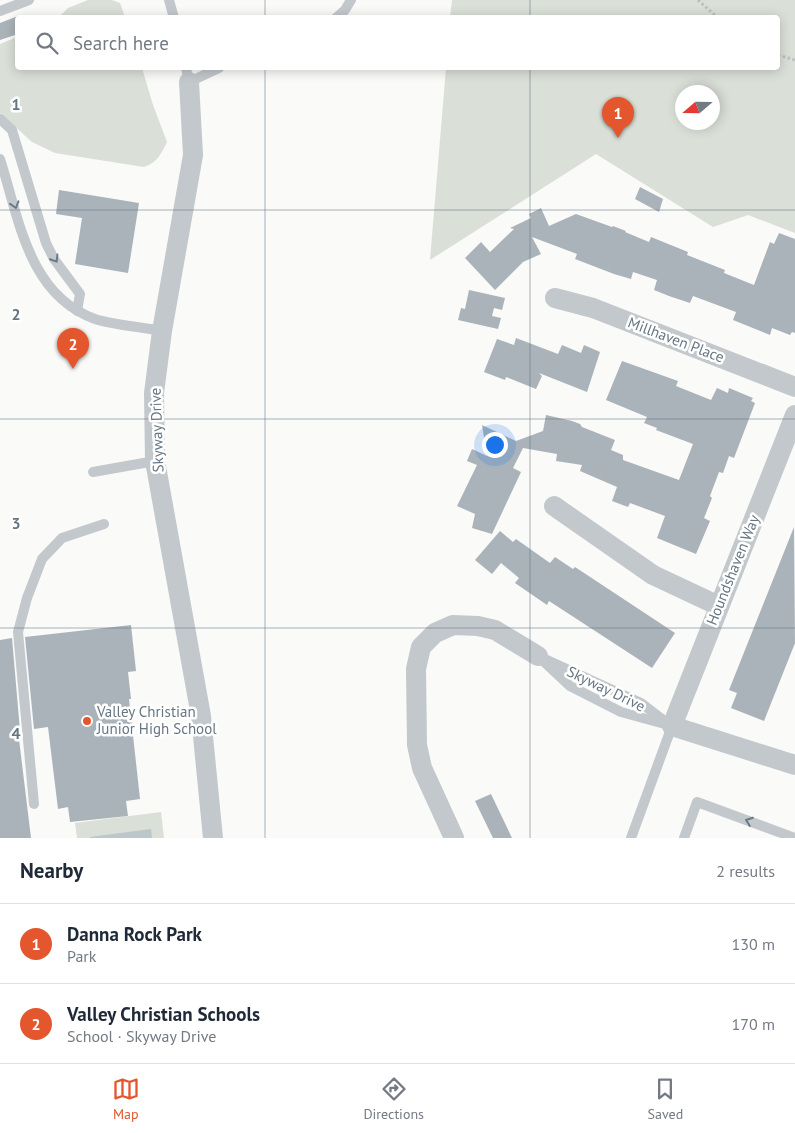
<!DOCTYPE html>
<html lang="en">
<head>
<meta charset="utf-8">
<style>
  :root { --surface:#fff; --page:#f6f6f7; --text:#1f2937; --muted:#747a83; --line:#e0e1e3; --accent:#e4572e }
  body { margin:0; font-family:"PT Sans",sans-serif; background:var(--page); color:var(--text) }
  .compass { position:absolute; left:675px; top:85px; width:45px; height:45px; border-radius:50%; background:var(--surface); box-shadow:0 2px 12px #0003; rotate:250deg }
  .you { position:absolute; left:494px; top:444px; width:18px; height:18px; margin:-12px; border:4px solid #fff; border-radius:50%; background:#1a73e8; box-shadow:0 0 0 8px #1a73e833 }
  .badge { display:grid; place-items:center; width:32px; height:32px; border-radius:50%; background:var(--accent); color:#fff; font-size:16px; font-weight:700 }
  .pin { position:absolute; translate:-50% -41px; filter:drop-shadow(0 1px 2px #0008) }
  .pin::after { content:''; position:absolute; top:26px; width:18px; height:15px; background:inherit; clip-path:polygon(0 0,100% 0,50% 100%) }
  .list { margin:0; padding:0; list-style:none }
  h2 { display:flex; justify-content:space-between; align-items:center; height:65px; margin:0; padding:0 20px; font-size:21px }
  h2 small { font-size:16px; font-weight:400; color:var(--muted) }
  .list li { display:grid; grid-template-columns:32px 1fr auto; gap:15px; align-items:center; box-sizing:border-box; height:80px; padding:0 20px; border-top:1px solid var(--line) }
  .list b { display:block; font-size:19px; white-space:nowrap }
  .list p { margin:0; font-size:16px; white-space:nowrap; color:var(--muted) }
  .list em { font-size:16px; font-style:normal; color:var(--muted) }
  .icon { flex:none; width:28px; height:28px; fill:none; stroke:currentColor; stroke-width:2; stroke-linecap:round; stroke-linejoin:round }
  .map { position:relative; flex:none; width:795px; height:838px; overflow:hidden }
  .search { position:absolute; background:var(--surface); box-shadow:0 2px 12px #0003; left:15px; right:15px; top:15px; height:55px; display:flex; align-items:center; gap:12px; box-sizing:border-box; padding:0 18px; border-radius:5px; color:var(--muted); font-size:19px }
  .sheet { height:225px; background:var(--surface) }
  nav { display:flex; justify-content:space-around; align-items:center; box-sizing:border-box; height:70px; border-top:1px solid var(--line); background:var(--surface); font-size:14px; color:var(--muted) }
  nav a { display:grid; justify-items:center; gap:2px }
  nav .on { color:var(--accent) }
  .map>svg:first-child { display:block }
  .green { fill:#dadfd7; fill-rule:evenodd }
  .water { fill:#bbc7cb }
  .building { fill:#aab3b9 }
  .lines { fill:none; stroke-linecap:round; stroke-linejoin:round }
  .path { stroke:#bbbfc2; stroke-width:3; stroke-dasharray:2.5 2.5; stroke-linecap:butt }
  .service { stroke:#c3c8cc; stroke-width:10 }
  .minor { stroke:#c3c8cc; stroke-width:20 }
  .oneway { stroke:#6a7a87 }
  .grid { fill:none; stroke:#657683; stroke-width:1; stroke-opacity:0.55 }
  .poi-dot { fill:#e4572e; stroke:#fff; stroke-width:2 }
  .labels { text-anchor:middle; stroke-width:5; stroke-linejoin:round; paint-order:stroke }
  .street-label { font-size:15px; fill:#657683; stroke:#fff }
  .poi-label { font-size:15px; fill:#657683; stroke:#fff; text-anchor:start }
  .grid-label { font-size:16px; text-anchor:middle; font-weight:bold; fill:#657683; stroke:#fff; stroke-width:5; stroke-linejoin:round; paint-order:stroke }
</style>
</head>
<body>
<div class="map">
<svg width="795" height="838" viewBox="0 0 795 838">
  <rect width="100%" height="100%" fill="#fafaf8"/>
  <g class="green">
    <polygon points="88,0 112,0 120,3 125,17 59,17 68,8"/>
    <path d="M452,0H795V233L748,215L713,227L596,154L430,260L446,68H778V18L450,17ZM712,92V122H682V92Z"/>
    <path d="M17,37L18,68H142L153,105L167,142C161,154 158,162 144,167L55,153L32,142L0,113V44Z"/>
    <polygon points="161,812 164,838 77,838 75,823"/>
  </g>
  <polygon class="water" points="151,829 152,838 90,838 90,837"/>
  <g class="building">
    <polygon points="18,16 18,34 0,40 0,23"/>
    <polygon points="640,187 663,199 659,212 635,199"/>
    <polygon points="59,190 139,203 128,273 75,264 82,218 56,214"/>
    <polygon points="541,208 549,226 576,214 612,227 613,226 626,231 625,232 649,242 651,237 688,252 687,255 725,270 724,273 754,285 770,242 774,244 779,233 795,239 795,333 792,332 790,335 772,328 770,335 733,320 736,312 693,296 690,303 669,296 654,290 657,280 633,272 631,279 614,274 575,259 577,254 532,237 541,254 523,262 495,290 465,258 481,242 490,252 514,229 510,228 531,218 529,214"/>
    <polygon points="469,290 505,298 502,310 494,308 492,316 501,318 498,329 458,320 461,308 465,309"/>
    <polygon points="516,338 558,354 562,345 581,353 584,345 600,352 587,392 539,373 542,376 536,389 506,377 505,380 484,372 497,339 514,345"/>
    <polygon points="622,361 678,381 676,386 711,400 717,388 728,393 729,388 753,398 751,401 755,403 734,458 729,456 723,473 719,472 710,496 712,498 704,518 710,521 696,554 657,538 665,516 630,503 628,507 612,501 617,487 580,471 582,465 556,461 557,454 523,448 513,468 521,472 492,534 472,528 475,514 457,506 477,465 467,461 472,449 487,456 482,425 516,441 543,431 546,415 572,421 580,424 582,427 615,440 611,450 623,455 623,460 679,480 693,444 656,430 657,428 644,423 647,417 606,400"/>
    <polygon points="794,527 795,643 764,721 731,708 737,693 729,690"/>
    <polygon points="500,531 513,542 516,539 550,563 555,557 573,569 575,567 675,633 652,668 549,601 547,605 515,583 519,578 501,563 492,574 475,560"/>
    <polygon points="131,625 136,671 128,672 131,699 129,699 140,799 126,801 128,816 70,822 68,807 58,809 48,727 34,729 25,637"/>
    <polygon points="12,638 20,731 18,731 31,838 0,838 0,640"/>
    <polygon points="491,794 512,838 493,838 475,801"/>
  </g>
  <g class="lines">
    <g class="path">
      <polyline points="698,0 718,18"/>
      <polyline points="778,55 795,60"/>
    </g>
    <g class="service">
      <polyline points="169,0 174,18"/>
      <polyline points="0,11 29,0"/>
      <polyline points="336,18 345,10 351,0"/>
      <polyline points="186,68 189,82 219,68"/>
      <polyline points="0,119 12,130 46,243 54,259 80,294 77,311"/>
      <path d="M0,159C19,218 28,295 95,319C113,325 142,327 162,331"/>
      <polyline points="93,472 155,461"/>
      <polyline points="538,656 570,686 621,712 672,726"/>
      <polyline points="547,660 641,703 667,723"/>
      <polyline points="34,804 18,632 27,598 42,559 62,538 104,524"/>
      <polyline points="631,838 672,726"/>
      <polyline points="684,838 697,802 795,838"/>
    </g>
    <g class="minor">
      <polyline points="189,82 193,155 162,331 154,393 155,461 201,716 213,838"/>
      <polyline points="555,298 593,308 795,387"/>
      <polyline points="795,415 672,726 795,765"/>
      <polyline points="554,506 653,575 719,606"/>
      <polyline points="454,838 422,768 417,745 416,669 421,647 435,633 453,625 478,626 495,630 538,656"/>
    </g>
  </g>
  <defs><path id="oneway-chevron" d="M-2-3.5L2.5 0L-2 3.5" fill="none" stroke-width="1.6" stroke-linecap="round" stroke-linejoin="round" transform="scale(1.25)"/></defs>
  <g class="oneway">
    <use href="#oneway-chevron" transform="translate(15 205) rotate(73)"/>
    <use href="#oneway-chevron" transform="translate(55 259) rotate(58)"/>
    <use href="#oneway-chevron" transform="translate(749 821) rotate(-160)"/>
  </g>
  <path class="grid" d="M265,0V18M530,0V18M265,68V838M530,68V838M0,210H795M0,419H795M0,628H795"/>
  <circle class="poi-dot" cx="87" cy="721" r="5"/>
  <g class="labels">
    <g class="street-label">
      <text transform="translate(676 340) rotate(21)" y="5">Millhaven Place</text>
      <text transform="translate(157 430) rotate(-92)" y="5">Skyway Drive</text>
      <text transform="translate(733 570) rotate(-68)" y="5">Houndshaven Way</text>
      <text transform="translate(606 689) rotate(26)" y="5">Skyway Drive</text>
    </g>
    <g class="poi-label">
      <text x="97" y="717">Valley Christian<tspan x="97" dy="17">Junior High School</tspan></text>
    </g>
  </g>
  <g class="grid-label">
    <text x="16" y="110">1</text>
    <text x="16" y="320">2</text>
    <text x="16" y="529">3</text>
    <text x="16" y="739">4</text>
  </g>
</svg>
<svg class="compass" viewBox="-18 -18 36 36"><path d="M0-13l5 13h-10z" fill="#e53935"/><path d="M0 13l5-13h-10z" fill="#747a83"/></svg>
<div class="you"></div>
<div class="pin badge" style="left:618px;top:138px">1</div>
<div class="pin badge" style="left:73px;top:369px">2</div>
<div class="search"><svg class="icon" aria-label="search" viewBox="0 0 24 24"><circle cx="10" cy="10" r="6"/><path d="M15 15l6 6"/></svg>Search here</div>
</div>
<section class="sheet">
<h2>Nearby<small>2 results</small></h2>
<ul class="list">
<li><span class="badge">1</span><div><b>Danna Rock Park</b><p>Park</p></div><em>130 m</em></li>
<li><span class="badge">2</span><div><b>Valley Christian Schools</b><p>School · Skyway Drive</p></div><em>170 m</em></li>
</ul>
</section>
<nav>
<a class="on"><svg class="icon" aria-label="map" viewBox="0 0 24 24"><path d="M3 6l6-2 6 2 6-2v14l-6 2-6-2-6 2zM9 4v14M15 6v14"/></svg>Map</a>
<a><svg class="icon" aria-label="directions" viewBox="0 0 24 24"><path d="M12 3l9 9-9 9-9-9zM9 14v-3h6M13 9l2 2-2 2"/></svg>Directions</a>
<a><svg class="icon" aria-label="saved" viewBox="0 0 24 24"><path d="M7 4h10v16l-5-4-5 4z"/></svg>Saved</a>
</nav>
</body>
</html>
